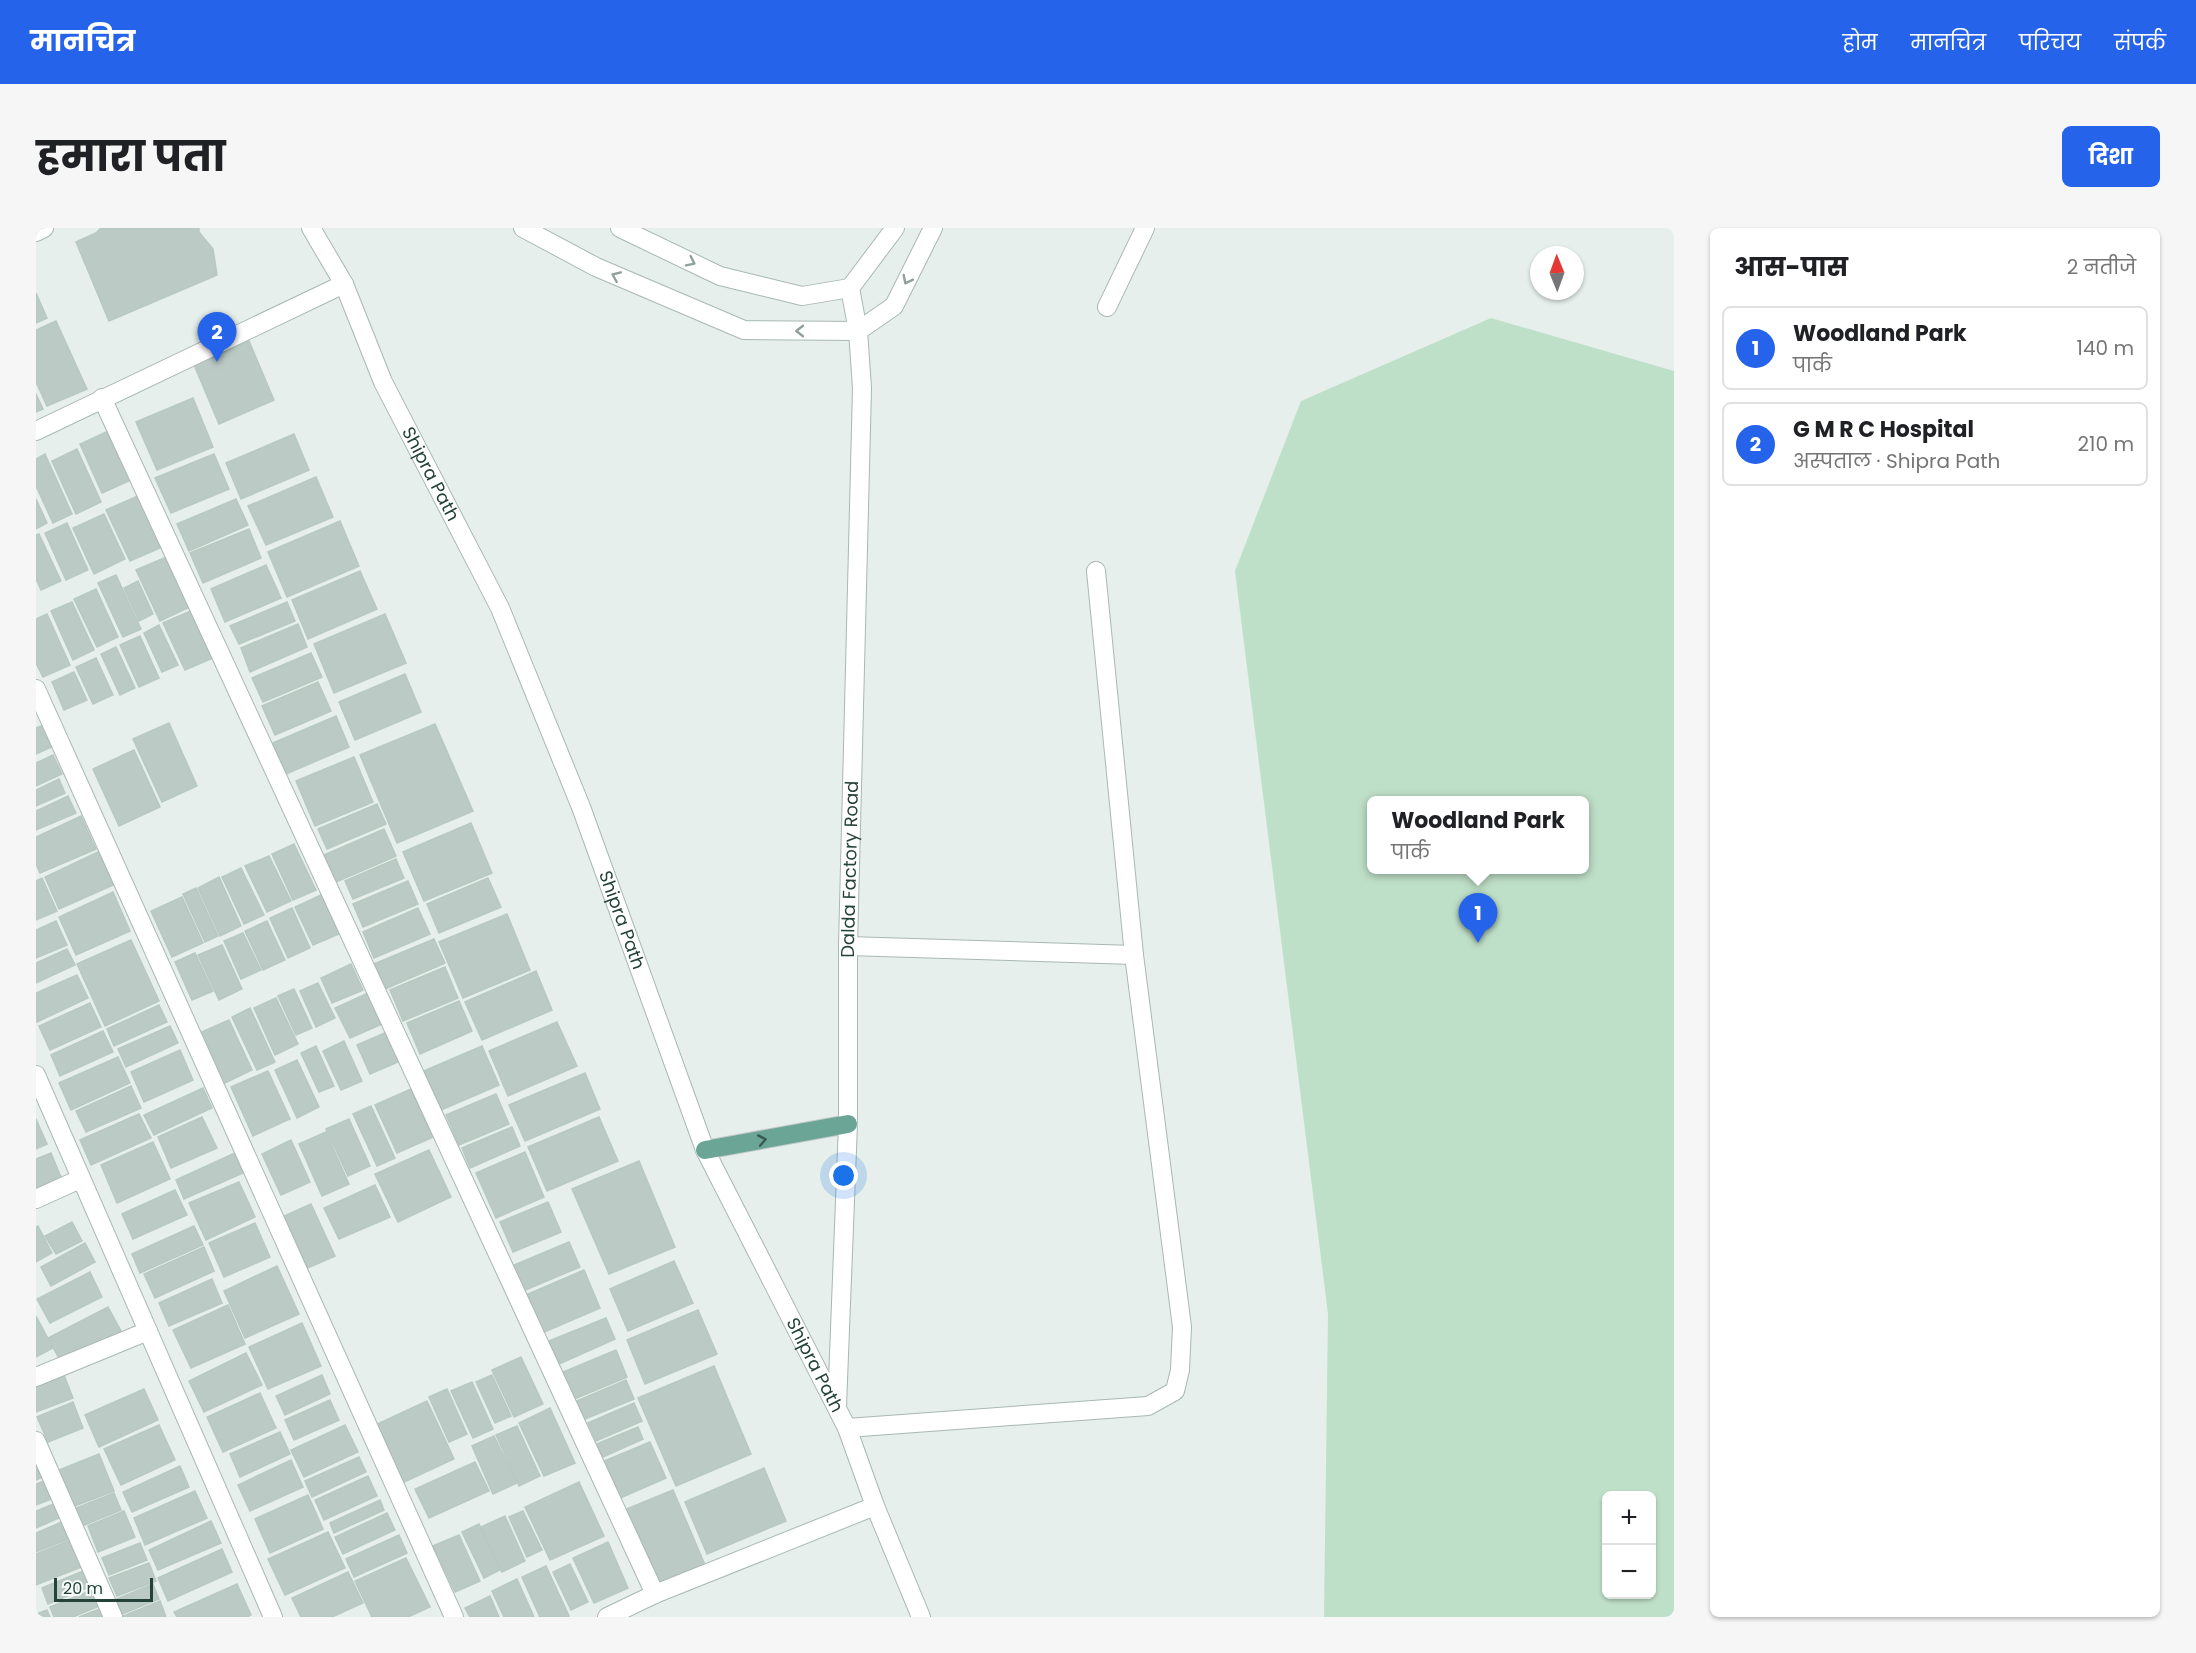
<!DOCTYPE html>
<html lang="hi">
<head>
<meta charset="utf-8">
<style>
  :root { --surface:#fff; --page:#f6f6f6; --text:#202124; --muted:#757577; --line:#e0e0e0; --accent:#2563eb }
  body { margin:0; font-family:Poppins,"Noto Sans Devanagari",sans-serif; background:var(--page); color:var(--text) }
  .controls { position:absolute; right:18px; bottom:18px; display:grid; overflow:hidden; border-radius:9px; box-shadow:0 2px 4px #0004 }
  .controls button { width:54px; height:54px; display:grid; place-items:center; padding:0; border:0; border-bottom:2px solid var(--line); background:var(--surface); color:var(--text); font:30px sans-serif }
  .compass { position:absolute; left:1494px; top:18px; width:54px; height:54px; border-radius:50%; background:var(--surface); box-shadow:0 2px 4px #0004; rotate:359deg }
  .scale { position:absolute; left:18px; bottom:15px; width:99px; box-sizing:border-box; padding-left:6px; border:3px solid #24423a; border-top:0; font-size:16px; line-height:21px; white-space:nowrap; color:#24423a; -webkit-text-stroke:4px #f7fbf9; paint-order:stroke }
  .you { position:absolute; left:808px; top:948px; width:21px; height:21px; margin:-15px; border:4px solid #fff; border-radius:50%; background:#1a73e8; box-shadow:0 0 0 9px #1a73e833 }
  .badge { display:grid; place-items:center; width:39px; height:39px; border-radius:50%; background:var(--accent); color:#fff; font-size:20px; font-weight:700 }
  .pin { position:absolute; translate:-50% -50px; filter:drop-shadow(0 2px 3px #0008) }
  .pin::after { content:''; position:absolute; top:32px; width:21px; height:18px; background:inherit; clip-path:polygon(0 0,100% 0,50% 100%) }
  .popup { position:absolute; left:1331px; top:568px; width:222px; height:78px; box-sizing:border-box; display:grid; place-content:center; border-radius:9px; background:var(--surface); filter:drop-shadow(0 2px 4px #0005); font-size:20px; white-space:nowrap; color:var(--muted) }
  .popup b { font-size:22px; color:var(--text) }
  .popup::after { content:''; position:absolute; left:50%; top:100%; margin-left:-12px; border:12px solid transparent; border-top-color:var(--surface) }
  .list { margin:0; padding:0; list-style:none }
  h2 { display:flex; justify-content:space-between; align-items:center; height:78px; margin:0; padding:0 24px; font-size:26px }
  h2 small { font-size:20px; font-weight:400; color:var(--muted) }
  .list li { display:grid; grid-template-columns:39px 1fr auto; gap:18px; align-items:center; box-sizing:border-box; height:84px; margin:0 12px 12px; padding:0 12px; border:2px solid var(--line); border-radius:9px }
  .list b { display:block; font-size:22px; white-space:nowrap }
  .list p { margin:0; font-size:20px; white-space:nowrap; color:var(--muted) }
  .list em { font-size:20px; font-style:normal; color:var(--muted) }
  .map { position:relative; flex:none; width:1638px; height:1389px; overflow:hidden; border-radius:9px }
  header { display:flex; align-items:center; gap:36px; box-sizing:border-box; height:84px; padding:0 30px; background:var(--accent); color:#fff }
  header strong { font-size:28px }
  nav { display:flex; gap:33px; margin-inline-start:auto; font-size:21px }
  .intro { display:flex; align-items:center; justify-content:space-between; box-sizing:border-box; height:144px; padding:0 36px }
  h1 { margin:0; font-size:42px }
  .button { padding:15px 27px; border-radius:9px; background:var(--accent); color:#fff; font-size:21px; font-weight:700 }
  main { display:flex; gap:36px; padding:0 36px }
  aside { flex:1; background:var(--surface); border-radius:9px; box-shadow:0 2px 4px #0004 }
  .map>svg:first-child { display:block }
  .park { fill:#bfe0c8; fill-rule:evenodd }
  .building { fill:#bbcac4; stroke:#b8c9c2; stroke-width:1.5 }
  .lines { fill:none; stroke-linecap:round; stroke-linejoin:round }
  .minor-casing { stroke:#a8b8b2; stroke-width:20 }
  .major-casing { stroke:#c2cac8; stroke-width:20 }
  .minor { stroke:#fff; stroke-width:18 }
  .major { stroke:#6aa596; stroke-width:18 }
  .oneway { stroke:#92a09c }
  .oneway2 { stroke:#365b51 }
  .labels { text-anchor:middle; stroke-width:5; stroke-linejoin:round; paint-order:stroke }
  .street-label { font-size:18px; fill:#24423a; stroke:#f7fbf9 }
</style>
</head>
<body>
<header>
<strong>मानचित्र</strong>
<nav><a>होम</a><a>मानचित्र</a><a>परिचय</a><a>संपर्क</a></nav>
</header>
<div class="intro"><h1>हमारा पता</h1><a class="button">दिशा</a></div>
<main>
<div class="map">
<svg width="1638" height="1389" viewBox="0 0 1638 1389">
  <rect width="100%" height="100%" fill="#e6efeb"/>
  <path class="park" d="M1455,90L1638,143V1389H1288L1292,1086L1199,343L1265,173ZM1336,572H1549V642H1336ZM1570,1268H1616V1366H1570Z"/>
  <g class="building">
    <polygon points="65,0 163,0 163,4 177,21 181,47 73,93 40,14 60,5"/>
    <polygon points="0,65 11,90 0,95"/>
    <polygon points="20,93 51,161 11,178 0,154 0,102"/>
    <polygon points="213,113 238,172 183,196 158,137"/>
    <polygon points="0,166 7,181 0,184"/>
    <polygon points="157,170 177,219 121,242 100,194"/>
    <polygon points="79,200 102,249 66,265 44,216"/>
    <polygon points="258,206 273,242 205,271 190,235"/>
    <polygon points="41,221 65,274 40,286 16,233"/>
    <polygon points="9,226 36,286 17,295 0,258 0,231"/>
    <polygon points="178,226 193,261 135,285 119,250"/>
    <polygon points="280,249 297,289 230,317 212,278"/>
    <polygon points="102,268 126,319 94,333 70,282"/>
    <polygon points="0,271 11,295 0,301"/>
    <polygon points="200,271 212,297 153,323 141,296"/>
    <polygon points="68,286 89,331 58,346 37,300"/>
    <polygon points="304,293 323,338 251,369 232,324"/>
    <polygon points="31,295 52,342 30,352 9,305"/>
    <polygon points="213,301 225,330 167,355 154,325"/>
    <polygon points="3,306 25,353 5,362 0,351 0,307"/>
    <polygon points="133,328 156,378 124,393 100,342"/>
    <polygon points="230,337 245,370 189,394 175,361"/>
    <polygon points="324,343 341,381 272,411 256,372"/>
    <polygon points="80,347 105,401 87,409 62,355"/>
    <polygon points="102,353 117,386 103,393 88,360"/>
    <polygon points="60,361 82,409 61,419 38,371"/>
    <polygon points="36,374 58,422 37,432 15,383"/>
    <polygon points="251,374 259,393 203,416 194,398"/>
    <polygon points="157,382 179,429 149,442 127,395"/>
    <polygon points="11,386 34,437 7,449 0,435 0,391"/>
    <polygon points="349,386 370,435 298,465 278,416"/>
    <polygon points="262,396 271,419 214,444 205,420"/>
    <polygon points="123,397 142,437 126,444 108,405"/>
    <polygon points="104,408 123,450 103,459 84,417"/>
    <polygon points="80,419 99,460 84,467 65,426"/>
    <polygon points="275,425 286,449 227,474 216,450"/>
    <polygon points="60,430 77,467 57,476 40,439"/>
    <polygon points="38,444 51,472 28,482 16,454"/>
    <polygon points="369,446 385,484 319,512 303,474"/>
    <polygon points="282,454 295,483 239,507 226,478"/>
    <polygon points="300,488 313,519 250,546 237,515"/>
    <polygon points="133,495 161,558 126,574 97,511"/>
    <polygon points="399,496 437,583 361,615 324,527"/>
    <polygon points="8,497 18,518 0,526 0,500"/>
    <polygon points="98,522 124,579 83,598 57,541"/>
    <polygon points="17,527 26,546 0,558 0,535"/>
    <polygon points="318,529 337,574 279,598 260,553"/>
    <polygon points="23,551 29,565 0,578 0,562"/>
    <polygon points="32,568 40,585 0,602 0,583"/>
    <polygon points="341,576 350,596 291,621 282,601"/>
    <polygon points="45,588 60,621 4,645 0,636 0,609"/>
    <polygon points="435,595 456,645 388,673 367,624"/>
    <polygon points="348,601 360,628 300,654 288,627"/>
    <polygon points="258,616 280,662 257,672 236,626"/>
    <polygon points="62,624 77,657 23,681 9,649"/>
    <polygon points="233,628 255,673 231,684 209,638"/>
    <polygon points="360,631 368,650 317,671 309,653"/>
    <polygon points="205,640 228,687 208,696 186,649"/>
    <polygon points="183,649 205,698 184,708 162,660"/>
    <polygon points="6,650 21,683 0,692 0,653"/>
    <polygon points="452,650 465,679 403,705 391,676"/>
    <polygon points="372,653 382,676 327,699 317,676"/>
    <polygon points="160,660 182,708 169,714 147,666"/>
    <polygon points="77,664 94,703 40,727 23,689"/>
    <polygon points="287,666 305,705 277,717 259,679"/>
    <polygon points="146,669 167,715 136,729 115,683"/>
    <polygon points="256,680 274,720 252,730 234,690"/>
    <polygon points="382,680 394,706 338,730 327,704"/>
    <polygon points="471,686 494,742 427,770 403,714"/>
    <polygon points="20,693 31,717 0,730 0,702"/>
    <polygon points="231,693 249,732 227,742 209,703"/>
    <polygon points="207,705 225,742 205,751 188,713"/>
    <polygon points="398,711 409,735 349,761 338,736"/>
    <polygon points="95,712 123,773 69,798 41,736"/>
    <polygon points="186,717 206,761 183,772 162,727"/>
    <polygon points="31,721 39,737 0,755 0,735"/>
    <polygon points="159,725 177,763 156,772 139,734"/>
    <polygon points="315,736 327,762 296,775 285,750"/>
    <polygon points="409,739 422,770 367,793 354,762"/>
    <polygon points="500,743 516,782 446,812 429,774"/>
    <polygon points="41,747 52,770 1,794 0,765"/>
    <polygon points="282,755 299,790 280,799 264,763"/>
    <polygon points="258,761 276,800 260,807 242,768"/>
    <polygon points="332,765 346,796 314,810 299,780"/>
    <polygon points="240,770 262,816 239,827 218,780"/>
    <polygon points="423,773 436,803 384,826 371,795"/>
    <polygon points="54,775 65,799 14,822 3,798"/>
    <polygon points="123,777 131,794 78,818 71,801"/>
    <polygon points="214,780 239,834 221,842 196,789"/>
    <polygon points="193,792 216,842 189,855 166,804"/>
    <polygon points="521,794 541,838 472,868 453,823"/>
    <polygon points="134,798 142,815 90,839 82,821"/>
    <polygon points="67,803 77,824 24,848 15,827"/>
    <polygon points="351,804 364,833 334,846 321,817"/>
    <polygon points="308,813 326,853 305,862 287,823"/>
    <polygon points="280,818 298,858 283,864 265,825"/>
    <polygon points="446,818 463,857 405,882 388,843"/>
    <polygon points="144,822 157,852 108,874 95,844"/>
    <polygon points="82,829 94,855 35,882 23,855"/>
    <polygon points="261,832 283,879 261,890 239,842"/>
    <polygon points="232,843 254,891 217,908 195,859"/>
    <polygon points="549,845 564,881 489,913 473,877"/>
    <polygon points="95,858 105,880 50,904 40,883"/>
    <polygon points="167,860 176,880 118,907 108,887"/>
    <polygon points="375,861 397,909 361,925 339,877"/>
    <polygon points="460,866 473,896 423,917 410,887"/>
    <polygon points="335,878 359,930 341,938 317,886"/>
    <polygon points="103,886 115,910 55,937 44,912"/>
    <polygon points="166,889 181,920 135,940 122,909"/>
    <polygon points="563,889 582,933 511,963 492,919"/>
    <polygon points="0,891 11,916 0,921"/>
    <polygon points="313,891 334,938 312,948 290,901"/>
    <polygon points="476,899 484,918 434,940 426,920"/>
    <polygon points="290,904 313,956 286,968 263,916"/>
    <polygon points="255,912 274,954 245,967 226,926"/>
    <polygon points="117,914 134,951 81,975 65,937"/>
    <polygon points="393,922 415,969 362,994 339,946"/>
    <polygon points="201,924 209,944 148,971 140,952"/>
    <polygon points="489,924 508,969 460,990 440,945"/>
    <polygon points="15,925 27,954 0,966 0,931"/>
    <polygon points="603,933 639,1019 573,1046 536,961"/>
    <polygon points="203,954 219,989 170,1012 153,975"/>
    <polygon points="339,957 354,989 303,1011 288,980"/>
    <polygon points="139,962 151,987 97,1011 86,986"/>
    <polygon points="512,974 525,1004 477,1024 464,994"/>
    <polygon points="275,976 299,1028 267,1042 244,990"/>
    <polygon points="36,994 46,1013 20,1026 9,1008"/>
    <polygon points="219,995 234,1029 188,1049 173,1015"/>
    <polygon points="2,998 16,1025 0,1034 0,999"/>
    <polygon points="158,998 167,1017 104,1045 96,1026"/>
    <polygon points="533,1014 544,1039 487,1063 476,1038"/>
    <polygon points="49,1015 59,1034 15,1058 5,1039"/>
    <polygon points="168,1019 178,1043 119,1070 108,1046"/>
    <polygon points="638,1033 657,1075 592,1103 574,1061"/>
    <polygon points="241,1038 263,1086 209,1110 188,1063"/>
    <polygon points="548,1042 564,1080 506,1105 490,1067"/>
    <polygon points="54,1044 66,1069 14,1095 1,1071"/>
    <polygon points="176,1051 186,1075 133,1098 123,1075"/>
    <polygon points="192,1077 209,1116 155,1140 137,1102"/>
    <polygon points="72,1079 86,1105 26,1136 12,1110"/>
    <polygon points="662,1082 681,1126 609,1156 591,1112"/>
    <polygon points="0,1088 17,1120 0,1129"/>
    <polygon points="570,1090 579,1111 523,1136 513,1113"/>
    <polygon points="266,1095 285,1138 232,1161 213,1119"/>
    <polygon points="580,1122 591,1149 536,1172 525,1145"/>
    <polygon points="210,1125 226,1157 168,1184 153,1153"/>
    <polygon points="485,1129 507,1176 478,1189 456,1142"/>
    <polygon points="678,1138 715,1226 640,1258 602,1170"/>
    <polygon points="28,1147 37,1170 0,1184 0,1158"/>
    <polygon points="286,1147 294,1166 249,1187 240,1168"/>
    <polygon points="456,1147 475,1188 459,1195 440,1154"/>
    <polygon points="590,1152 598,1171 549,1191 541,1173"/>
    <polygon points="436,1154 457,1201 437,1210 415,1163"/>
    <polygon points="108,1161 122,1192 63,1219 49,1187"/>
    <polygon points="411,1161 431,1206 413,1214 393,1169"/>
    <polygon points="224,1165 240,1200 187,1224 171,1189"/>
    <polygon points="294,1172 303,1192 258,1212 249,1192"/>
    <polygon points="391,1173 418,1231 366,1255 339,1197"/>
    <polygon points="37,1174 47,1200 12,1214 1,1189"/>
    <polygon points="598,1175 606,1193 560,1213 552,1195"/>
    <polygon points="514,1180 539,1235 508,1248 483,1195"/>
    <polygon points="123,1197 139,1232 85,1257 68,1221"/>
    <polygon points="309,1197 322,1224 268,1249 255,1222"/>
    <polygon points="481,1198 504,1248 483,1258 460,1207"/>
    <polygon points="602,1199 607,1211 567,1229 561,1216"/>
    <polygon points="244,1204 254,1226 204,1249 194,1226"/>
    <polygon points="458,1208 481,1255 457,1266 436,1218"/>
    <polygon points="614,1214 630,1250 582,1271 566,1234"/>
    <polygon points="63,1226 78,1263 36,1279 21,1243"/>
    <polygon points="323,1229 330,1244 276,1269 269,1253"/>
    <polygon points="255,1232 267,1259 214,1283 202,1257"/>
    <polygon points="439,1234 453,1263 393,1290 379,1261"/>
    <polygon points="0,1235 12,1247 0,1252"/>
    <polygon points="144,1238 153,1259 96,1284 87,1264"/>
    <polygon points="728,1240 750,1293 671,1326 649,1274"/>
    <polygon points="332,1248 341,1268 288,1292 279,1272"/>
    <polygon points="11,1252 18,1270 0,1277 0,1256"/>
    <polygon points="543,1254 568,1308 514,1332 489,1279"/>
    <polygon points="637,1262 669,1337 619,1359 586,1283"/>
    <polygon points="159,1263 171,1290 109,1317 98,1290"/>
    <polygon points="78,1265 85,1282 46,1298 38,1281"/>
    <polygon points="272,1267 287,1301 234,1325 219,1291"/>
    <polygon points="344,1272 348,1282 298,1305 294,1295"/>
    <polygon points="20,1275 25,1289 0,1300 0,1283"/>
    <polygon points="88,1283 99,1309 62,1324 52,1298"/>
    <polygon points="487,1283 506,1322 491,1329 473,1289"/>
    <polygon points="351,1285 359,1302 307,1326 299,1309"/>
    <polygon points="469,1288 489,1333 466,1344 445,1299"/>
    <polygon points="28,1293 35,1310 0,1324 0,1305"/>
    <polygon points="175,1293 185,1315 122,1342 113,1322"/>
    <polygon points="443,1296 464,1342 448,1350 426,1304"/>
    <polygon points="292,1304 309,1340 249,1367 232,1331"/>
    <polygon points="363,1307 371,1325 318,1349 310,1331"/>
    <polygon points="423,1307 444,1353 419,1364 397,1318"/>
    <polygon points="37,1311 48,1338 0,1357 0,1326"/>
    <polygon points="572,1314 592,1360 558,1375 537,1330"/>
    <polygon points="104,1315 111,1332 73,1347 66,1330"/>
    <polygon points="186,1321 196,1344 132,1373 122,1350"/>
    <polygon points="370,1330 394,1379 372,1389 336,1389 319,1353"/>
    <polygon points="113,1335 120,1353 81,1368 73,1350"/>
    <polygon points="534,1336 552,1374 535,1382 517,1344"/>
    <polygon points="510,1338 533,1388 531,1389 504,1389 486,1349"/>
    <polygon points="52,1341 58,1357 12,1376 6,1360"/>
    <polygon points="312,1344 327,1375 296,1389 265,1389 256,1370"/>
    <polygon points="481,1351 498,1389 468,1389 456,1363"/>
    <polygon points="117,1356 123,1371 86,1386 81,1371"/>
    <polygon points="201,1356 215,1387 211,1389 141,1389 138,1384"/>
    <polygon points="61,1360 68,1376 37,1389 18,1389 14,1379"/>
    <polygon points="454,1368 463,1389 434,1389 429,1380"/>
    <polygon points="124,1373 130,1389 85,1389"/>
    <polygon points="69,1379 73,1389 43,1389"/>
    <polygon points="11,1382 14,1389 0,1389 0,1386"/>
  </g>
  <g class="lines">
    <g class="minor-casing">
      <g id="minor">
        <path id="s1" d="M275,0L308,56L347,154L464,380L545,579L669,922L811,1200L839,1278L885,1389"/>
        <polyline points="487,0 560,39 708,102 822,103"/>
        <polyline points="584,0 684,48 766,68 814,60"/>
        <polyline points="0,4 8,0"/>
        <polyline points="1071,79 1109,0"/>
        <polyline points="822,103 858,78 897,0"/>
        <polyline points="66,170 619,1366"/>
        <polyline points="0,203 308,56"/>
        <polyline points="0,461 418,1389"/>
        <polyline points="812,718 1098,727 1060,343"/>
        <polyline points="0,847 237,1389"/>
        <polyline points="0,971 44,951"/>
        <polyline points="0,1149 112,1103"/>
        <path id="s2" d="M801,1178L812,896V718L826,160L822,103L814,60L859,0"/>
        <polyline points="811,1200 1112,1178 1139,1163 1144,1142 1146,1099 1098,727"/>
        <polyline points="0,1213 77,1389"/>
        <polyline points="571,1389 619,1366 839,1278"/>
      </g>
    </g>
    <g class="major-casing">
      <polyline id="major" points="669,922 812,896"/>
    </g>
    <use href="#minor" class="minor"/>
    <use href="#major" class="major"/>
  </g>
  <defs><path id="oneway-chevron" d="M-2-3.5L2.5 0L-2 3.5" fill="none" stroke-width="1.6" stroke-linecap="round" stroke-linejoin="round" transform="scale(1.5)"/></defs>
  <g class="oneway">
    <use href="#oneway-chevron" transform="translate(655 34) rotate(26)"/>
    <use href="#oneway-chevron" transform="translate(580 48) rotate(-157)"/>
    <use href="#oneway-chevron" transform="translate(871 52) rotate(117)"/>
    <use href="#oneway-chevron" transform="translate(764 103) rotate(-180)"/>
  </g>
  <use class="oneway2" href="#oneway-chevron" transform="translate(726 912) rotate(-11)"/>
  <g class="labels">
    <g class="street-label">
      <text dy="6" stroke="none"><textPath href="#s1" startOffset="274">Shipra Path</textPath></text>
      <text dy="6" stroke="none"><textPath href="#s2" startOffset="537">Dalda Factory Road</textPath></text>
      <text dy="6" stroke="none"><textPath href="#s1" startOffset="760">Shipra Path</textPath></text>
      <text dy="6" stroke="none"><textPath href="#s1" startOffset="1246">Shipra Path</textPath></text>
    </g>
  </g>
</svg>
<div class="controls">
<button>+</button>
<button>−</button>
</div>
<svg class="compass" viewBox="-18 -18 36 36"><path d="M0-13l5 13h-10z" fill="#e53935"/><path d="M0 13l5-13h-10z" fill="#757577"/></svg>
<div class="scale">20 m</div>
<div class="you"></div>
<div class="pin badge" style="left:1442px;top:715px">1</div>
<div class="popup"><b>Woodland Park</b>पार्क</div>
<div class="pin badge" style="left:181px;top:134px">2</div>
</div>
<aside>
<h2>आस-पास<small>2 नतीजे</small></h2>
<ul class="list">
<li><span class="badge">1</span><div><b>Woodland Park</b><p>पार्क</p></div><em>140 m</em></li>
<li><span class="badge">2</span><div><b>G M R C Hospital</b><p>अस्पताल · Shipra Path</p></div><em>210 m</em></li>
</ul>
</aside>
</main>
</body>
</html>
